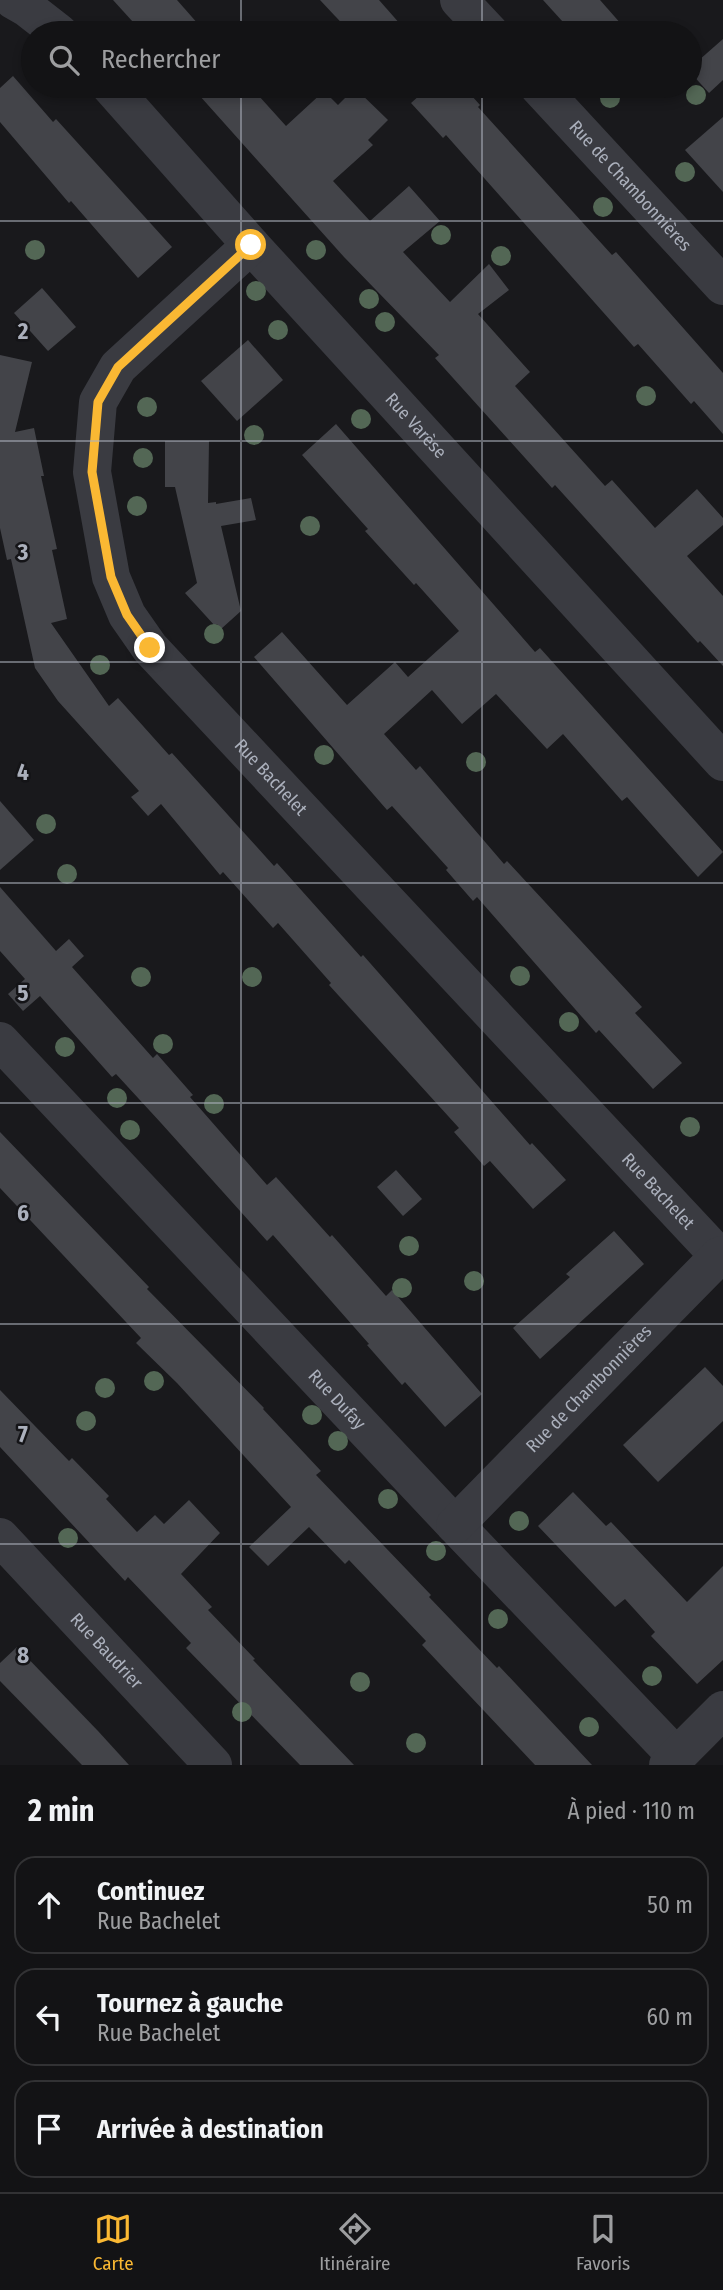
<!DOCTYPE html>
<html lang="fr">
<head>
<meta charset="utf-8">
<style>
  :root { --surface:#131315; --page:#1c1c1e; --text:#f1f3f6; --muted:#9d9ea0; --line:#323234; --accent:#fab833 }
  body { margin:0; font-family:"Fira Sans Condensed",sans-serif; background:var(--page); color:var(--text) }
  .stop { position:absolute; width:21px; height:21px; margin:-16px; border:5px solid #fab833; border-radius:50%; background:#fff }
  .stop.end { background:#fab833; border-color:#fff; box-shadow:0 2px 7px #0008 }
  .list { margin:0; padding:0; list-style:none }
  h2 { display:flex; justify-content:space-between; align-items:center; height:91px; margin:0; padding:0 28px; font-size:30px }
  h2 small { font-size:23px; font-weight:400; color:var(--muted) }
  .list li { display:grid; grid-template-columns:46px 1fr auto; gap:21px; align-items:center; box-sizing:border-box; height:98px; margin:0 14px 14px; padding:0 14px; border:2px solid var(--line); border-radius:21px }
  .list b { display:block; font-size:26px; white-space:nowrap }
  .list p { margin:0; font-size:23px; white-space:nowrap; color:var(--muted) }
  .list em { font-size:23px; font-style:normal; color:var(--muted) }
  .icon { flex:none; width:38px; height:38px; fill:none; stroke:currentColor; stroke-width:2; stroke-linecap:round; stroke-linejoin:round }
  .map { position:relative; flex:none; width:723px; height:1765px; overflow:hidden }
  .search { position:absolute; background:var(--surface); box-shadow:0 4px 10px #0003; left:21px; right:21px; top:21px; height:77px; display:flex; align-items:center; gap:18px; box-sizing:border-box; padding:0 24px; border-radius:38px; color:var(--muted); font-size:26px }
  .sheet { height:427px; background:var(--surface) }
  nav { display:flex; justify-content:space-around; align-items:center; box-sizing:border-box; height:98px; border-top:2px solid var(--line); background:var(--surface); font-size:19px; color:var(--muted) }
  nav a { display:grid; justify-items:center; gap:4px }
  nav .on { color:var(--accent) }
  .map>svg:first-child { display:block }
  .building { fill:#434449 }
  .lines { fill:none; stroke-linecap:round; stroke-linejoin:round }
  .minor { stroke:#3a3b41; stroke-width:38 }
  .tree { fill:#536755 }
  .route { stroke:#fab833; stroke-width:9 }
  .grid { fill:none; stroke:#abb0bc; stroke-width:2; stroke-opacity:0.55 }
  .labels { text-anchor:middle; stroke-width:5; stroke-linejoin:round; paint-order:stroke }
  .street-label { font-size:18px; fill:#abb0bc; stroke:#141417 }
  .grid-label { font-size:23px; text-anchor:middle; font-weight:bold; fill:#abb0bc; stroke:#141417; stroke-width:5; stroke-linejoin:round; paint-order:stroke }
</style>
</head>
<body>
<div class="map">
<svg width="723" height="1765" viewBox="0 0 723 1765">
  <rect width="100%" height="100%" fill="#19191c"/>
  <g class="building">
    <polygon points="113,0 177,0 206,33 143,33"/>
    <polygon points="320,0 379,0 408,33 351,33"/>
    <polygon points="543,0 600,0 629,33 573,33"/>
    <polygon points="723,39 723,80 709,93 690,72 690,68"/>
    <polygon points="13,76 53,122 56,119 172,247 138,278 71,201 69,203 0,122 0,88"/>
    <polygon points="191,86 250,86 286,126 324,91 338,105 355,88 388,120 368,140 373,145 333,181 370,221 409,186 440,221 403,252 450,302 489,264 509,290 478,314 530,372 515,386 605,486 612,480 655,528 697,489 723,518 723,525 687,556 723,596 723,666 700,641 698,643 555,485 552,488 435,358 439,355 344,257"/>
    <polygon points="430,86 463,86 480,105 478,107 612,255 616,252 723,373 723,434 694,401 691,404 638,344 634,347 446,135 443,138 411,103"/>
    <polygon points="723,117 723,192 685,150"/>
    <polygon points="42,288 76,327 48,351 14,313"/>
    <polygon points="248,340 283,380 237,421 201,381"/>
    <polygon points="0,355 32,362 15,432 34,428 44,476 41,476 57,549 52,550 67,619 51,623 109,706 118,698 169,755 172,753 274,866 277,863 361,957 363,955 530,1145 532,1143 566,1180 533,1209 490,1161 484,1166 454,1132 459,1128 329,985 331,983 278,923 273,928 223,872 220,875 161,804 148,816 131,797 139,791 58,701 35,668 11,559 7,560 0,528"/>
    <polygon points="336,424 535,652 540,648 723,852 698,877 627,797 622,801 563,734 547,749 496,694 462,724 432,690 384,734 416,770 420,766 504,864 507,861 642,1007 635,1013 682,1063 653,1089 599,1030 596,1033 477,897 473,901 446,870 448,868 392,806 387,810 254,657 282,632 347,705 395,662 408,677 459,631 416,583 414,585 365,531 368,529 302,455"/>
    <polygon points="165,441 209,441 208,503 216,502 216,504 251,498 256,520 221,526 241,611 221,629 217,624 215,626 185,593 197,583 175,487 165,487"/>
    <polygon points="0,801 34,840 0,870"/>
    <polygon points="0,887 56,951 69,939 84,956 72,967 153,1058 157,1054 193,1095 190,1097 267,1185 276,1177 330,1237 332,1235 386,1296 392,1290 482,1394 445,1427 405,1382 402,1385 367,1345 369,1344 273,1235 267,1241 161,1123 116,1074 112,1077 40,996 23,1011 8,994 25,979 0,951"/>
    <polygon points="0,1132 149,1287 147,1289 264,1408 263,1409 321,1471 316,1475 431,1595 429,1597 497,1668 499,1666 592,1765 535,1765 422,1645 426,1641 349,1560 345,1564 309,1527 268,1566 249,1547 291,1507 177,1383 136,1343 141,1338 0,1188"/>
    <polygon points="396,1170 422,1199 403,1216 377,1187"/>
    <polygon points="614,1231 644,1264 540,1359 513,1328 570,1277 566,1274"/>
    <polygon points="705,1367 723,1386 723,1421 658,1482 623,1445"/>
    <polygon points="0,1390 69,1461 72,1458 109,1496 106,1499 137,1532 155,1515 164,1524 189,1500 220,1533 181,1574 212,1607 208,1610 255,1659 253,1660 354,1765 300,1765 186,1648 191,1643 128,1577 125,1581 0,1447"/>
    <polygon points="573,1492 606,1526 611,1522 687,1602 723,1566 723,1660 697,1684 651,1636 655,1632 625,1599 615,1607 538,1526"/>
    <polygon points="17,1647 98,1731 129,1765 82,1765 0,1681 0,1663"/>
  </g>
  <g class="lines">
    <g class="minor">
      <polyline points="13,0 27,8 59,33"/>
      <polyline points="459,0 490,33"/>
      <path id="s1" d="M110,86L251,245L723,762"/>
      <path id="s2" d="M538,86L723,286"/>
      <path id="s3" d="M251,245L118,367L98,402L92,472L111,577L127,615L150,648L719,1256"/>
      <path id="s4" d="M0,1041L455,1525L677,1757"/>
      <path id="s5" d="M455,1525L719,1256L723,1255"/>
      <path id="s6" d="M0,1537L213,1765"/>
      <polyline points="668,1765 723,1710"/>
    </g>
  </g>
  <g class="tree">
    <circle cx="696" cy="95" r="10"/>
    <circle cx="610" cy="98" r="10"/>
    <circle cx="685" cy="172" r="10"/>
    <circle cx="603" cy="207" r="10"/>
    <circle cx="441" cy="235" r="10"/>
    <circle cx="35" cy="250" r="10"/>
    <circle cx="316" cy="250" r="10"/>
    <circle cx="501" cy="256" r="10"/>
    <circle cx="256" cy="291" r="10"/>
    <circle cx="369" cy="299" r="10"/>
    <circle cx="385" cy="322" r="10"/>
    <circle cx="278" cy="330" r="10"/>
    <circle cx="646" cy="396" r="10"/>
    <circle cx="147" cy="407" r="10"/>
    <circle cx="361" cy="419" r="10"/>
    <circle cx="254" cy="435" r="10"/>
    <circle cx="143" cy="458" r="10"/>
    <circle cx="137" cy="506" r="10"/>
    <circle cx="310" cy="526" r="10"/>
    <circle cx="214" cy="634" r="10"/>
    <circle cx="100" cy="665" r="10"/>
    <circle cx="324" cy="755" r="10"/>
    <circle cx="476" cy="762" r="10"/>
    <circle cx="46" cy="824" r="10"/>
    <circle cx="67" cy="874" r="10"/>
    <circle cx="520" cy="976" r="10"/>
    <circle cx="141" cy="977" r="10"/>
    <circle cx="252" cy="977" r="10"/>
    <circle cx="569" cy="1022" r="10"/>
    <circle cx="163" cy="1044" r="10"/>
    <circle cx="65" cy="1047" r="10"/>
    <circle cx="117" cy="1098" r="10"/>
    <circle cx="214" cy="1104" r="10"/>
    <circle cx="690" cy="1127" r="10"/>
    <circle cx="130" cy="1130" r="10"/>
    <circle cx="409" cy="1246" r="10"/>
    <circle cx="474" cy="1281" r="10"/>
    <circle cx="402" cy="1288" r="10"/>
    <circle cx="154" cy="1381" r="10"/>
    <circle cx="105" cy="1388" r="10"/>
    <circle cx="312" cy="1415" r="10"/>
    <circle cx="86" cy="1421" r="10"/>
    <circle cx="338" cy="1441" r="10"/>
    <circle cx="388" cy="1499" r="10"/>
    <circle cx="519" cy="1521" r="10"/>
    <circle cx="68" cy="1538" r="10"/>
    <circle cx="436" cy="1551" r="10"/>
    <circle cx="498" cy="1619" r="10"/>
    <circle cx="652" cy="1676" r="10"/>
    <circle cx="360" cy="1682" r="10"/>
    <circle cx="242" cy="1712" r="10"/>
    <circle cx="589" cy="1727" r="10"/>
    <circle cx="416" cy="1743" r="10"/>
  </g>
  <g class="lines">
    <polyline class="route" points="150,648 127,615 111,577 92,472 98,402 118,367 251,245"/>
  </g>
  <path class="grid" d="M241,0V33M482,0V33M241,86V1765M482,86V1765M0,221H723M0,441H723M0,662H723M0,883H723M0,1103H723M0,1324H723M0,1544H723"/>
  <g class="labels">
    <g class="street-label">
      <text dy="6" stroke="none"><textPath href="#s2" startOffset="136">Rue de Chambonnières</textPath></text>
      <text dy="6" stroke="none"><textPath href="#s1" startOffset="457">Rue Varèse</textPath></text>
      <text dy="6" stroke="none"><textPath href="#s3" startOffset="656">Rue Bachelet</textPath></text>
      <text dy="6" stroke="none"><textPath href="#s3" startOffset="1223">Rue Bachelet</textPath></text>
      <text dy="6" stroke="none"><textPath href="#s5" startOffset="191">Rue de Chambonnières</textPath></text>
      <text dy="6" stroke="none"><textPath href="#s4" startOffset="492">Rue Dufay</textPath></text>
      <text dy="6" stroke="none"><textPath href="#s6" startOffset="156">Rue Baudrier</textPath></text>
    </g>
  </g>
  <g class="grid-label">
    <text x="23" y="339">2</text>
    <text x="23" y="560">3</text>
    <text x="23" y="780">4</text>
    <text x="23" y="1001">5</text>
    <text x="23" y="1221">6</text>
    <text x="23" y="1442">7</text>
    <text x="23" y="1663">8</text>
  </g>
</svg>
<div class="stop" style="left:251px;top:245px"></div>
<div class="stop end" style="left:150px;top:648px"></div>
<div class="search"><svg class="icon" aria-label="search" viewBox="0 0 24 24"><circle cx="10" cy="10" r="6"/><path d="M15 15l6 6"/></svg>Rechercher</div>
</div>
<section class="sheet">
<h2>2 min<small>À pied · 110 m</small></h2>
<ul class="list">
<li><svg class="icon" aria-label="ahead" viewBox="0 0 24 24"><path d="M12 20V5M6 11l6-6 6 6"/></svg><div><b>Continuez</b><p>Rue Bachelet</p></div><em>50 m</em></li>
<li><svg class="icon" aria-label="left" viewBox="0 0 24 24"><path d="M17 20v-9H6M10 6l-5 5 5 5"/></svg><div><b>Tournez à gauche</b><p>Rue Bachelet</p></div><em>60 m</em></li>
<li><svg class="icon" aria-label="arrive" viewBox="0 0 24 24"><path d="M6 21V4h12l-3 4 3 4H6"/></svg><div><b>Arrivée à destination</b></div></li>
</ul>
</section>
<nav>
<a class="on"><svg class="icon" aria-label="map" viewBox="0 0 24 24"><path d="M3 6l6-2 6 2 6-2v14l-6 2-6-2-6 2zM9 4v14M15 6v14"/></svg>Carte</a>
<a><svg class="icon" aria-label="directions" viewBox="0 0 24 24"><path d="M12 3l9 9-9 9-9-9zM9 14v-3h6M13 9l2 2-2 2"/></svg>Itinéraire</a>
<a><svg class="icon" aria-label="saved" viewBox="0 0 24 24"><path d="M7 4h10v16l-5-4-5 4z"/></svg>Favoris</a>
</nav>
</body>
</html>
